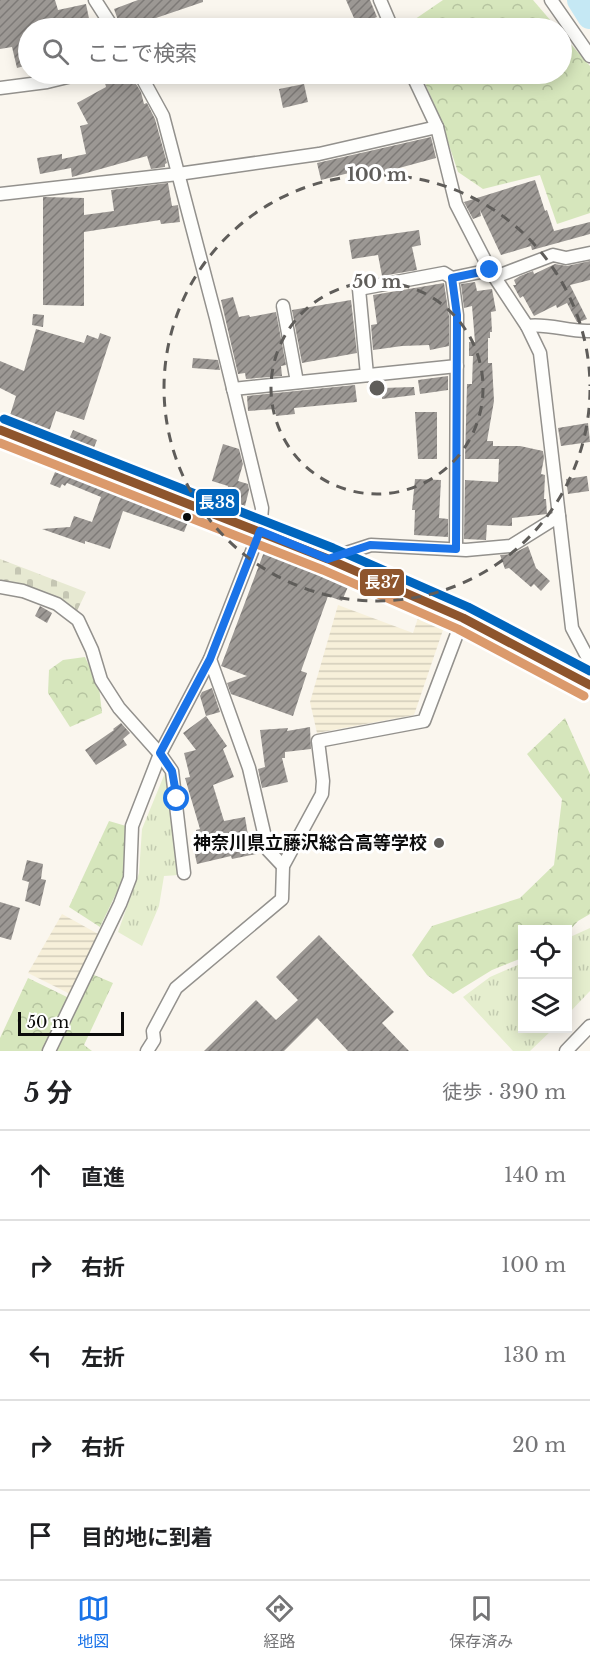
<!DOCTYPE html>
<html lang="ja">
<head>
<meta charset="utf-8">
<style>
  :root { --surface:#fff; --page:#f2f2f2; --text:#202124; --muted:#757577; --line:#e0e0e0; --accent:#1a73e8 }
  body { margin:0; font-family:"Libre Baskerville","Noto Sans JP",serif; background:var(--page); color:var(--text) }
  .controls { position:absolute; right:18px; bottom:18px; display:grid; overflow:hidden; border-radius:0px; box-shadow:0 3px 15px #0003 }
  .controls button { width:54px; height:54px; display:grid; place-items:center; padding:0; border:0; border-bottom:2px solid var(--line); background:var(--surface); color:var(--text); font:30px sans-serif }
  .scale { position:absolute; left:18px; bottom:15px; width:106px; box-sizing:border-box; padding-left:6px; border:3px solid #0b0b0b; border-top:0; font-size:16px; line-height:21px; white-space:nowrap; color:#0b0b0b; -webkit-text-stroke:4px #fff; paint-order:stroke }
  .stop { position:absolute; width:18px; height:18px; margin:-14px; border:4px solid #1a73e8; border-radius:50%; background:#fff }
  .stop.end { background:#1a73e8; border-color:#fff; box-shadow:0 2px 6px #0008 }
  .list { margin:0; padding:0; list-style:none }
  h2 { display:flex; justify-content:space-between; align-items:center; height:78px; margin:0; padding:0 24px; font-size:26px }
  h2 small { font-size:20px; font-weight:400; color:var(--muted) }
  .list li { display:grid; grid-template-columns:39px 1fr auto; gap:18px; align-items:center; box-sizing:border-box; height:90px; padding:0 24px; border-top:2px solid var(--line) }
  .list b { display:block; font-size:22px; white-space:nowrap }
  .list em { font-size:20px; font-style:normal; color:var(--muted) }
  .icon { flex:none; width:33px; height:33px; fill:none; stroke:currentColor; stroke-width:2; stroke-linecap:round; stroke-linejoin:round }
  .map { position:relative; flex:none; width:590px; height:1051px; overflow:hidden }
  .search { position:absolute; background:var(--surface); box-shadow:0 3px 15px #0003; left:18px; right:18px; top:18px; height:66px; display:flex; align-items:center; gap:15px; box-sizing:border-box; padding:0 21px; border-radius:33px; color:var(--muted); font-size:22px }
  .sheet { height:528px; background:var(--surface) }
  nav { display:flex; justify-content:space-around; align-items:center; box-sizing:border-box; height:84px; border-top:2px solid var(--line); background:var(--surface); font-size:16px; color:var(--muted) }
  nav a { display:grid; justify-items:center; gap:3px }
  nav .on { color:var(--accent) }
  .map>svg:first-child { display:block }
  .farmland { fill:url(#farmland-rules) }
  .grass { fill:url(#grass-tufts) }
  .forest { fill:url(#forest-crowns) }
  .cemetery { fill:url(#cemetery-stones) }
  .lines { fill:none; stroke-linecap:round; stroke-linejoin:round }
  .river { stroke:#c5e8f4; stroke-width:26 }
  .building { fill:url(#building-hatch) }
  .minor-casing { stroke:#93918d; stroke-width:15 }
  .tertiary-casing { stroke:#93918d; stroke-width:18 }
  .minor { stroke:#fefefc; stroke-width:12 }
  .tertiary { stroke:#fefefc; stroke-width:15 }
  .bus-1-casing { stroke:#fff; stroke-width:14 }
  .bus-2-casing { stroke:#fff; stroke-width:14 }
  .bus-3-casing { stroke:#fff; stroke-width:14 }
  .bus-1 { stroke:#8e552d; stroke-width:9 }
  .bus-2 { stroke:#db9a6c; stroke-width:9 }
  .bus-3 { stroke:#0065bd; stroke-width:9 }
  .route { stroke:#1a73e8; stroke-width:8 }
  .ring { fill:none; stroke:#5f5d5a; stroke-width:3; stroke-dasharray:10 8 }
  .bus-dot { fill:#0b0b0b; stroke:#fff; stroke-width:2 }
  .poi-dot { fill:#5f5d5a; stroke:#fff; stroke-width:2 }
  .labels { text-anchor:middle; stroke-width:6; stroke-linejoin:round; paint-order:stroke }
  .poi-label { font-size:18px; font-weight:bold; fill:#0b0b0b; stroke:#fff; text-anchor:end }
  .centre { fill:#5f5d5a; stroke:#fff; stroke-width:3 }
  .ring-label { font-size:18px; text-anchor:middle; font-weight:bold; fill:#5f5d5a; stroke:#fff; stroke-width:6; stroke-linejoin:round; paint-order:stroke }
  .line-badge { stroke:#fff; stroke-width:2 }
  .badge-label { font-size:16px; text-anchor:middle; font-weight:bold; fill:#fff }
</style>
</head>
<body>
<div class="map">
<svg width="590" height="1051" viewBox="0 0 590 1051">
  <defs>
    <pattern id="farmland-rules" width="6" height="5" patternUnits="userSpaceOnUse" patternTransform="scale(1.5)"><rect width="6" height="5" fill="#f7f0da"/><path d="M0 2.5h6" fill="none" stroke="#d2ccba"/></pattern>
    <pattern id="grass-tufts" width="24" height="20" patternUnits="userSpaceOnUse" patternTransform="scale(1.5)"><rect width="24" height="20" fill="#e5eece"/><path d="M3 7l-1-3M5 7V3M7 7l1-3M15 17l-1-3M17 17v-4M19 17l1-3" fill="none" stroke="#c3cbb0"/></pattern>
    <pattern id="forest-crowns" width="20" height="18" patternUnits="userSpaceOnUse" patternTransform="scale(1.5)"><rect width="20" height="18" fill="#d6e6bc"/><path d="M2 6a3 3 0 1 1 6 0M12 15a3 3 0 1 1 6 0" fill="none" stroke="#b6c4a0"/></pattern>
    <pattern id="cemetery-stones" width="16" height="16" patternUnits="userSpaceOnUse" patternTransform="scale(1.5)"><rect width="16" height="16" fill="#e7e9d2"/><path d="M2 7V4a2 2 0 0 1 4 0v3zM10 15v-3a2 2 0 0 1 4 0v3z" fill="#c5c6b3"/></pattern>
    <pattern id="building-hatch" width="6" height="6" patternUnits="userSpaceOnUse" patternTransform="scale(1.5)"><rect width="6" height="6" fill="#9c9894"/><path d="M-1 1l2-2M0 6l6-6M5 7l2-2" fill="none" stroke="#7d7a77"/></pattern>
  </defs>
  <rect width="100%" height="100%" fill="#faf6ee"/>
  <g class="farmland">
    <polygon points="338,605 413,633 418,618 444,627 414,715 317,733 310,702"/>
    <polygon points="62,914 100,935 70,994 28,973"/>
  </g>
  <g class="grass">
    <polygon points="165,773 175,819 179,875 164,876 159,906 142,946 118,932 139,873 142,829"/>
    <polygon points="590,928 590,991 568,1014 568,938"/>
    <polygon points="522,963 522,1028 553,1029 530,1051 513,1051 463,997 490,977"/>
  </g>
  <g class="forest">
    <polygon points="443,0 533,0 557,28 402,28"/>
    <polygon points="562,34 590,66 590,213 557,224 540,175 483,189 458,172 440,118 421,74 562,74"/>
    <polygon points="85,657 99,687 102,713 70,727 48,693 49,670 63,660"/>
    <polygon points="565,718 590,774 590,914 578,921 568,932 568,930 522,930 522,958 492,970 453,994 427,975 412,955 432,926 520,898 554,865 562,799 527,754"/>
    <polygon points="109,821 126,826 124,877 100,927 69,907"/>
    <polygon points="87,972 113,983 84,1045 92,1051 0,1051 0,1038 28,978 71,999"/>
  </g>
  <path class="cemetery" d="M0,559L86,592L76,613C51,597 29,585 0,581Z"/>
  <g class="lines">
    <polyline class="river" points="580,0 590,16"/>
  </g>
  <g class="building">
    <polygon points="0,0 55,0 58,10 86,4 91,28 28,28 28,65 17,68 12,47 0,49"/>
    <polygon points="138,0 203,0 203,2 153,19 157,28 132,28 128,20 119,23 114,9"/>
    <polygon points="346,0 370,0 377,17 357,25"/>
    <polygon points="103,74 119,74 121,83 133,79 141,92 144,104 147,103 155,119 167,163 165,164 165,167 151,169 147,156 72,177 71,168 40,174 37,158 62,154 62,159 86,154 80,126 88,124 77,103 106,87"/>
    <polygon points="304,84 308,102 283,108 279,89"/>
    <polygon points="431,137 436,158 351,181 349,173 321,180 317,163"/>
    <polygon points="535,180 545,211 547,210 554,231 590,222 590,234 532,250 531,246 501,255 480,210 481,216 473,219 464,202"/>
    <polygon points="168,183 172,206 178,205 180,222 161,224 160,220 84,232 84,306 43,305 43,197 84,198 84,215 114,211 111,190"/>
    <polygon points="419,230 421,245 412,247 417,270 382,276 378,255 352,259 349,240"/>
    <polygon points="590,261 590,280 570,285 587,319 579,322 577,322 567,303 557,308 556,305 534,316 523,296 520,298 513,285 516,285 514,280 520,276 533,271 534,274 555,264 567,266"/>
    <polygon points="475,282 477,291 492,289 496,311 491,312 492,332 490,332 490,338 488,338 488,363 492,363 494,401 487,441 493,441 493,446 520,446 543,451 544,458 541,474 545,475 544,499 546,499 547,514 512,518 512,526 487,525 486,540 464,539 465,480 498,482 499,459 465,459 467,384 472,384 473,356 469,356 469,342 475,342 472,306 464,308 461,284"/>
    <polygon points="444,283 449,316 449,346 430,350 429,345 402,346 373,350 371,325 377,324 373,295"/>
    <polygon points="233,297 239,317 249,315 250,317 276,312 286,365 281,366 282,376 246,379 245,373 238,374 221,300"/>
    <polygon points="351,300 357,353 302,363 292,310"/>
    <polygon points="33,314 44,315 43,327 32,325"/>
    <polygon points="36,329 84,343 87,335 98,339 100,333 111,337 84,420 56,411 48,435 8,422 16,396 0,388 0,361 24,371"/>
    <polygon points="193,358 218,360 220,370 192,368"/>
    <polygon points="448,376 448,390 420,394 418,380"/>
    <polygon points="355,385 357,402 294,408 295,414 276,416 275,409 248,411 247,396"/>
    <polygon points="414,387 415,395 382,399 382,388"/>
    <polygon points="415,412 437,412 437,459 418,459"/>
    <polygon points="588,423 590,442 561,446 558,428"/>
    <polygon points="73,430 97,440 91,455 66,446"/>
    <polygon points="223,444 239,449 243,464 238,481 248,484 249,490 245,506 224,500 228,486 212,481"/>
    <polygon points="58,465 120,489 119,491 128,495 190,517 184,532 123,511 110,549 85,541 85,544 42,529 70,527 74,516 92,522 101,497 67,483 65,486 62,484 60,488 50,484"/>
    <polygon points="587,476 589,491 568,494 566,479"/>
    <polygon points="415,479 441,480 439,518 448,519 448,537 414,535 415,510 412,510"/>
    <polygon points="528,546 536,568 550,581 541,591 534,584 531,587 509,568 505,569 500,555 512,554"/>
    <polygon points="264,552 350,582 342,601 328,596 301,671 307,673 293,716 231,694 227,683 247,676 221,666"/>
    <polygon points="40,606 52,613 47,623 35,616"/>
    <polygon points="212,688 220,712 206,716 200,696 202,692"/>
    <polygon points="206,716 227,746 223,749 234,777 213,785 224,821 245,817 249,841 253,840 256,854 232,859 231,856 197,864 194,850 200,849 196,830 200,829 185,778 190,777 184,753 196,750 183,733"/>
    <polygon points="121,723 130,733 123,739 127,745 96,765 85,750 114,730 113,729"/>
    <polygon points="310,727 311,749 285,752 285,758 282,758 288,782 262,788 258,769 265,767 260,730 288,728 287,731"/>
    <polygon points="27,860 43,864 41,879 46,880 40,906 25,901 29,882 22,880"/>
    <polygon points="0,902 20,908 11,940 0,937"/>
    <polygon points="319,935 394,1012 382,1023 409,1051 348,1051 317,1018 284,1051 204,1051 256,1000 276,1020 298,1000 276,977"/>
  </g>
  <g class="lines">
    <g class="minor-casing">
      <g id="minor">
        <polyline points="95,0 113,28"/>
        <polyline points="380,0 392,28"/>
        <polyline points="551,0 590,56"/>
        <polyline points="0,88 47,82 80,74"/>
        <polyline points="0,194 178,174 319,154 437,127"/>
        <polyline points="495,277 553,255 566,258 590,253"/>
        <polyline points="283,306 297,382"/>
        <path d="M527,326C549,323 568,332 590,331"/>
        <polyline points="367,375 359,289 444,273 452,278"/>
        <polyline points="233,389 457,366"/>
        <polyline points="559,516 572,628 590,662"/>
        <polyline points="456,549 457,315 452,278 490,270"/>
        <polyline points="328,559 371,545 466,550 511,546 559,516 540,353 527,326 490,270 456,204 437,127 412,74"/>
        <polyline points="0,587 23,591 57,604 78,620 92,650 101,680 119,708 160,754 172,771 184,873"/>
        <polyline points="210,659 249,768 268,850 283,866"/>
        <polyline points="49,1051 120,904 130,878 132,826 160,754 210,659 260,531 262,508 216,318 163,116 140,74"/>
        <polyline points="147,1051 154,1040 153,1031 176,988 282,899 283,866 322,794 323,781 318,741 424,721 463,618"/>
        <polyline points="566,1051 590,1026"/>
      </g>
    </g>
    <g class="tertiary-casing">
      <polyline id="tertiary" points="0,430 328,559 463,618 590,685"/>
    </g>
    <use href="#minor" class="minor"/>
    <use href="#tertiary" class="tertiary"/>
    <g class="bus-1-casing">
      <polyline id="bus-1" points="0,430 328,559 463,618 590,685"/>
    </g>
    <g class="bus-2-casing">
      <polyline id="bus-2" points="0,443 323,570 458,629 584,696"/>
    </g>
    <g class="bus-3-casing">
      <polyline id="bus-3" points="4,419 333,548 468,607 590,671"/>
    </g>
    <use href="#bus-1" class="bus-1"/>
    <use href="#bus-2" class="bus-2"/>
    <use href="#bus-3" class="bus-3"/>
  </g>
  <g class="lines">
    <polyline class="route" points="177,799 172,771 160,753 210,659 260,531 328,559 370,545 456,549 457,315 452,278 490,270"/>
  </g>
  <g class="ring">
    <circle cx="377" cy="388" r="106"/>
    <path d="M590 390A213 213 0 1 1 590 386"/>
  </g>
  <circle class="bus-dot" cx="187" cy="517" r="5"/>
  <circle class="poi-dot" cx="439" cy="843" r="6"/>
  <g class="labels">
    <g class="poi-label">
      <text x="427" y="849">神奈川県立藤沢総合高等学校</text>
    </g>
  </g>
  <circle cx="377" cy="388" r="9" class="centre"/>
  <g class="ring-label">
    <text x="377" y="181">100 m</text>
    <text x="377" y="288">50 m</text>
  </g>
  <g class="line-badge">
    <rect x="195" y="488" width="45" height="29" rx="6" fill="#0065bd"/>
    <rect x="359" y="568" width="46" height="29" rx="6" fill="#8e552d"/>
  </g>
  <g class="badge-label">
    <text x="217" y="508">長38</text>
    <text x="382" y="588">長37</text>
  </g>
</svg>
<div class="controls">
<button><svg class="icon" aria-label="locate" viewBox="0 0 24 24"><circle cx="12" cy="12" r="6"/><path d="M12 2v4M12 18v4M2 12h4M18 12h4"/></svg></button>
<button><svg class="icon" aria-label="layers" viewBox="0 0 24 24"><path d="M12 4l9 5-9 5-9-5zM3 14l9 5 9-5"/></svg></button>
</div>
<div class="scale">50 m</div>
<div class="stop" style="left:177px;top:799px"></div>
<div class="stop end" style="left:490px;top:270px"></div>
<div class="search"><svg class="icon" aria-label="search" viewBox="0 0 24 24"><circle cx="10" cy="10" r="6"/><path d="M15 15l6 6"/></svg>ここで検索</div>
</div>
<section class="sheet">
<h2>5 分<small>徒歩 · 390 m</small></h2>
<ul class="list">
<li><svg class="icon" aria-label="ahead" viewBox="0 0 24 24"><path d="M12 20V5M6 11l6-6 6 6"/></svg><div><b>直進</b></div><em>140 m</em></li>
<li><svg class="icon" aria-label="right" viewBox="0 0 24 24"><path d="M7 20v-9h11M14 6l5 5-5 5"/></svg><div><b>右折</b></div><em>100 m</em></li>
<li><svg class="icon" aria-label="left" viewBox="0 0 24 24"><path d="M17 20v-9H6M10 6l-5 5 5 5"/></svg><div><b>左折</b></div><em>130 m</em></li>
<li><svg class="icon" aria-label="right" viewBox="0 0 24 24"><path d="M7 20v-9h11M14 6l5 5-5 5"/></svg><div><b>右折</b></div><em>20 m</em></li>
<li><svg class="icon" aria-label="arrive" viewBox="0 0 24 24"><path d="M6 21V4h12l-3 4 3 4H6"/></svg><div><b>目的地に到着</b></div></li>
</ul>
</section>
<nav>
<a class="on"><svg class="icon" aria-label="map" viewBox="0 0 24 24"><path d="M3 6l6-2 6 2 6-2v14l-6 2-6-2-6 2zM9 4v14M15 6v14"/></svg>地図</a>
<a><svg class="icon" aria-label="directions" viewBox="0 0 24 24"><path d="M12 3l9 9-9 9-9-9zM9 14v-3h6M13 9l2 2-2 2"/></svg>経路</a>
<a><svg class="icon" aria-label="saved" viewBox="0 0 24 24"><path d="M7 4h10v16l-5-4-5 4z"/></svg>保存済み</a>
</nav>
</body>
</html>
